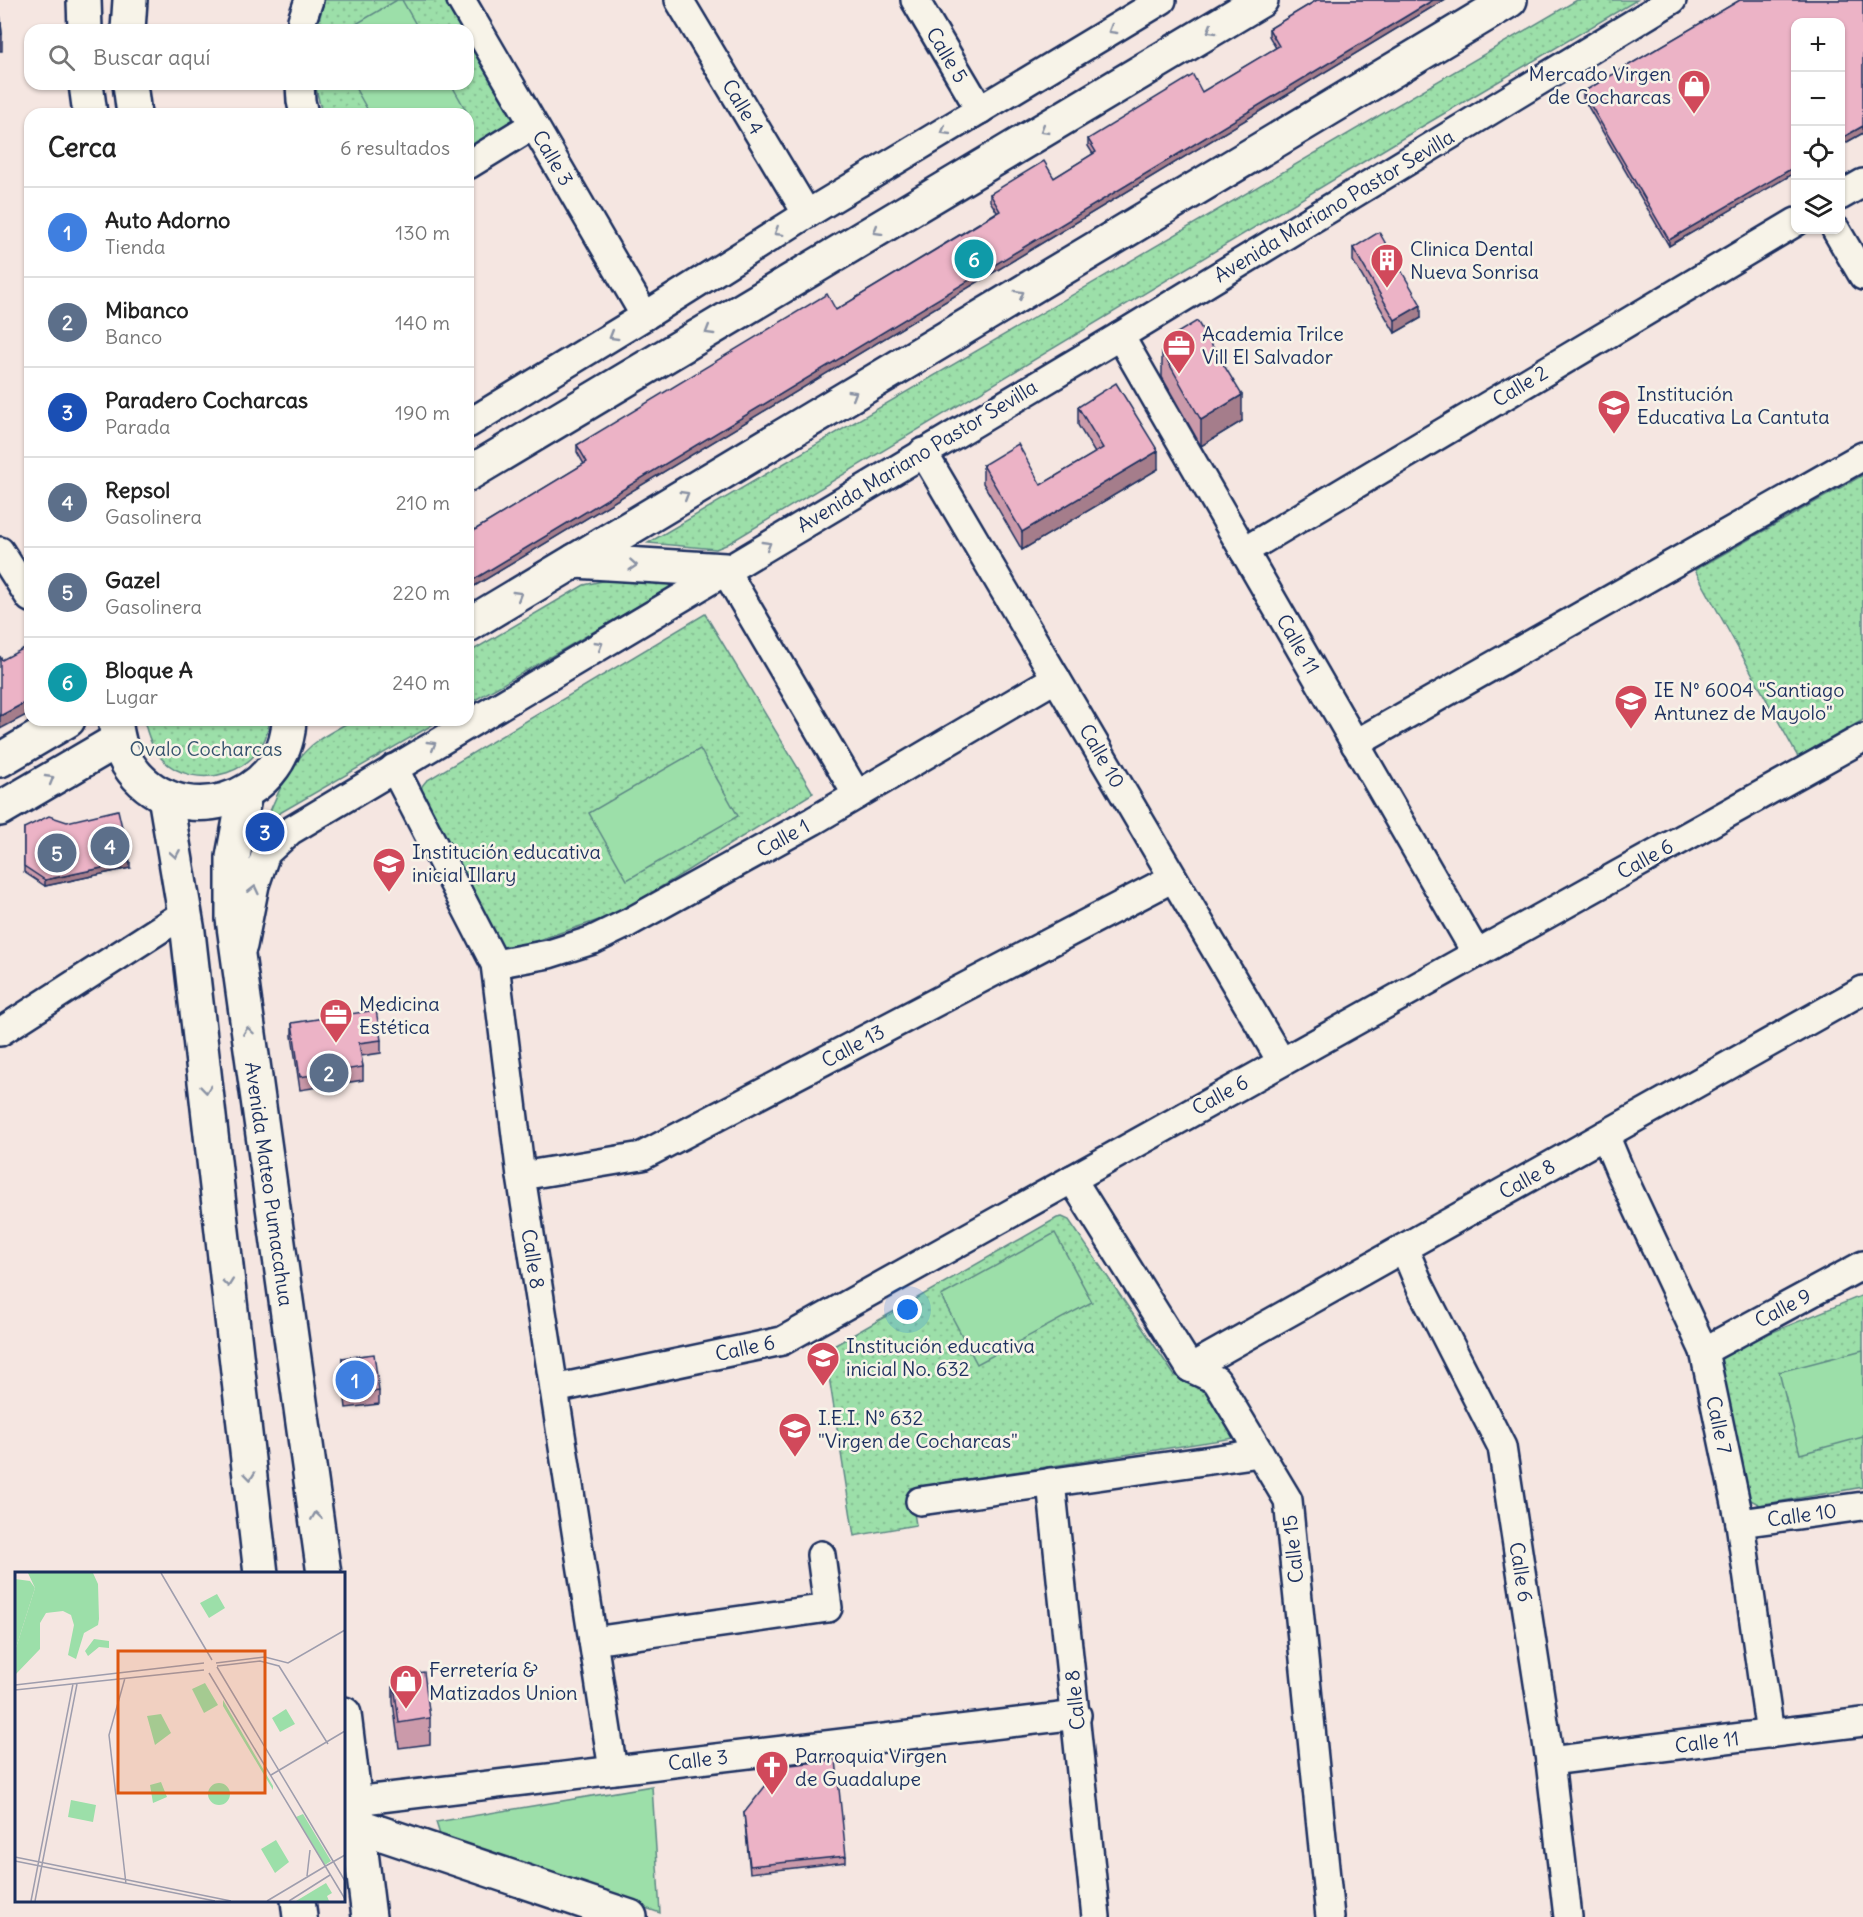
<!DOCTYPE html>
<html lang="es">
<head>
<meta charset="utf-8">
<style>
  :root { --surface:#fff; --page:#f2f2f2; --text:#222; --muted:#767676; --line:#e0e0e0; --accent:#db2777 }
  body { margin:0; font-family:Delius,sans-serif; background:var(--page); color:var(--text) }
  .controls { position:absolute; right:18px; top:18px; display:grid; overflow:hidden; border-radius:12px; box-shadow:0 2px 4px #0004 }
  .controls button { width:54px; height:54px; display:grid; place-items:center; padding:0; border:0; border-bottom:2px solid var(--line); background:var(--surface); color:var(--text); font:30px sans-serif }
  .you { position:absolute; left:908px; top:1310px; width:21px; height:21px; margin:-15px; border:4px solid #fff; border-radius:50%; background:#1a73e8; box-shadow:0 0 0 9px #1a73e833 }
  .badge { display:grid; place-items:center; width:39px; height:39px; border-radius:50%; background:var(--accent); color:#fff; font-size:20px; font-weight:700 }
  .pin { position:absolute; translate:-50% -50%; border:3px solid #fff; box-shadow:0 2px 6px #0006 }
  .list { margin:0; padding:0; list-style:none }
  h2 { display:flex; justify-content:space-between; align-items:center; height:78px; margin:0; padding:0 24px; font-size:26px }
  h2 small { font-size:20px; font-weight:400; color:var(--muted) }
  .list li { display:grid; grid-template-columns:39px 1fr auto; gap:18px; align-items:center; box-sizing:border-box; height:90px; padding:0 24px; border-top:2px solid var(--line) }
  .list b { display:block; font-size:22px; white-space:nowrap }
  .list p { margin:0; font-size:20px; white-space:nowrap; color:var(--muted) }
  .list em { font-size:20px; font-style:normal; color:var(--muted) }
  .icon { flex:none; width:33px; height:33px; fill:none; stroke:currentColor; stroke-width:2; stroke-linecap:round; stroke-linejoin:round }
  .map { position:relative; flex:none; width:1863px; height:1917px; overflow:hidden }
  .search { position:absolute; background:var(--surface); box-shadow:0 2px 4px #0004; left:24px; top:24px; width:450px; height:66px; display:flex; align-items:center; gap:15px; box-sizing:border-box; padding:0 21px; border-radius:18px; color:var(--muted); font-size:22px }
  .panel { position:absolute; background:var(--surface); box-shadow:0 2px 4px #0004; left:24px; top:108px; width:450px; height:618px; border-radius:18px }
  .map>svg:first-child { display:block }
  .grass { fill:url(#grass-dots); stroke:#5c8784; stroke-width:1.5 }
  .garden { fill:#9cdfa9; stroke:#5c8784; stroke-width:1.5 }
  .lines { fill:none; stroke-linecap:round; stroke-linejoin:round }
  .street-casing { stroke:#1b2f5e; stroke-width:32 }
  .secondary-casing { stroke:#1b2f5e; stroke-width:38 }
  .street { stroke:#f7f3e8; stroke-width:27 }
  .secondary { stroke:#f7f3e8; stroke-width:33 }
  .wall { fill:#cb9aaa; stroke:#1b2f5e; stroke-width:1.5 }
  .shaded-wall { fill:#a57d8b; stroke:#1b2f5e; stroke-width:1.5 }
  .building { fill:#ecb3c6; stroke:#1b2f5e; stroke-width:1.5 }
  .oneway { stroke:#8991a3 }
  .labels { text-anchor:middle; stroke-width:5; stroke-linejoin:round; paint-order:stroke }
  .street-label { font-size:20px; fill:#1b2f5e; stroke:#f7f3e8 }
  .poi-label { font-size:20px; fill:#1b2f5e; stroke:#f7f3e8; text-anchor:start }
  .park-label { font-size:20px; fill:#35526d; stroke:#f7f3e8 }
  .inset-road { fill:none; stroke:#9e9dad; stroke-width:1.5 }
  .view { fill:#de5710; fill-opacity:0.15; stroke:#de5710; stroke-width:3 }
  .inset-edge { fill:none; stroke:#1b2f5e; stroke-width:3 }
</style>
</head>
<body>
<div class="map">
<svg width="1863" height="1917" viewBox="0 0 1863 1917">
  <defs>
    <pattern id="grass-dots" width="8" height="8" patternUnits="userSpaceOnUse" patternTransform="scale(1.5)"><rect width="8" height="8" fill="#9cdfa9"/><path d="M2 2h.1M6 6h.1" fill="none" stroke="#86c094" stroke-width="1.8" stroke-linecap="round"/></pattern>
  </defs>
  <rect width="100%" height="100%" fill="#f5e6e1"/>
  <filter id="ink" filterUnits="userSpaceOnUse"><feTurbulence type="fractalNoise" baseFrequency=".0167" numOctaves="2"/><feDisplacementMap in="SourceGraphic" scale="12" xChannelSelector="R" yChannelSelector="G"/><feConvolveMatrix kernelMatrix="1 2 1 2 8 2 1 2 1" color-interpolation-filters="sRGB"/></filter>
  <g filter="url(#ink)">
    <g class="grass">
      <polygon points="324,0 446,0 463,30 317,30"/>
      <polygon points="1577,0 1637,0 1428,123 726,545 716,549 648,543"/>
      <polygon points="468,39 518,125 468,154 468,114 322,114 315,84 468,84"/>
      <polygon points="1863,475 1863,720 1798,757 1695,570"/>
      <polygon points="607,580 680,582 468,704 468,653 584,585"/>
      <polygon points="705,614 813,793 617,914 514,948 501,949 421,793 422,786 426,781"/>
      <path d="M144,720H269C267,773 195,795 161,758C151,747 147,733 144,720Z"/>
      <path d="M353,720H441L266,821C278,791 292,758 320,739C331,732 342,726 353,720Z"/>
      <polygon points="1062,1217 1069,1220 1175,1376 1213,1389 1234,1438 910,1488 916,1525 854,1536 825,1351 1057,1218"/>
      <polygon points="1863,1295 1863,1487 1760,1505 1747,1498 1717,1355"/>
    </g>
    <g class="garden">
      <polygon points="397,0 402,0 419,30 346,30"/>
      <polygon points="353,84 451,84 468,114 370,114"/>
      <polygon points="700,749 738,816 627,880 589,813"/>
      <polygon points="1055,1233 1092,1302 977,1364 941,1296"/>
      <polygon points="1863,1350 1863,1437 1800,1454 1779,1372"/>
      <polygon points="652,1786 660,1913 441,1838 436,1822"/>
    </g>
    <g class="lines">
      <g class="street-casing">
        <g id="street">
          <polyline points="461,0 645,316"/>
          <polyline points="679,0 807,214"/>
          <polyline points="915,0 980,110"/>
          <polyline points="301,30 302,20 309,0"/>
          <polyline points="300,84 301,101 304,114"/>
          <polyline points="468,165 533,125"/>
          <polyline points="1840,196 1863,183"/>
          <polyline points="1836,230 1863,276"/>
          <polyline points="1120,336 1476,953"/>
          <polyline points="468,424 645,316 807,214 1162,0"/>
          <polyline points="923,452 1281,1061"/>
          <polyline points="0,551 30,598"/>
          <polyline points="1244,551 1796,222"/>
          <polyline points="725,570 857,795"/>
          <polyline points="1355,744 1863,456"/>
          <polyline points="394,768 495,964 521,1176 613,1770"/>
          <polyline points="243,946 255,885 266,853 290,831 1120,336 1672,0"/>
          <polyline points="495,964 549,954 593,940 628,923 813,821 1056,678"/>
          <polyline points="0,1032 185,913"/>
          <polyline points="1605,1135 1620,1171 1704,1351 1740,1523 1770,1734"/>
          <polyline points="521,1176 642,1156 1173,878"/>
          <polyline points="1072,1179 1190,1368 1216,1380 1288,1500 1330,1917"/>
          <polyline points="1404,1248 1420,1286 1502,1447 1550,1761 1568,1917"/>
          <polyline points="1704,1351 1863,1265"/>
          <polyline points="1190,1368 1863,990"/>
          <polyline points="554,1389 782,1341 1863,738"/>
          <polyline points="1051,1482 1096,1917"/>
          <polyline points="920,1501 1260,1453"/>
          <polyline points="1740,1523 1863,1506"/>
          <polyline points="593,1641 828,1608 821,1555"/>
          <polyline points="1550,1761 1863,1722"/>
          <polyline points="355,1801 1077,1715"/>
        </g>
      </g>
      <g class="secondary-casing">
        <g id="secondary">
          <polyline points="84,0 85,30"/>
          <polyline points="128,30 130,0"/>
          <polyline points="86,84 90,114"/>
          <polyline points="130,84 134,114"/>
          <polyline points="468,474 1261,0"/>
          <polyline points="575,561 725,570"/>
          <polyline points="468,625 1510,0"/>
          <path d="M115,720C117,735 120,751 128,764C174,835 286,804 289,720"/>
          <polyline points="0,760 68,720"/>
          <polyline points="245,793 233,857 233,919 324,1574"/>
          <polyline points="165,796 188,932 261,1574"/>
          <polyline points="0,809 118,740"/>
          <polyline points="344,1714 369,1917"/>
          <polyline points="359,1826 630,1917"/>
          <polyline points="298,1900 300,1917"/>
        </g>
      </g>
      <use href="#street" class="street"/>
      <use href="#secondary" class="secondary"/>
    </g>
    <g class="wall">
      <polygon points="1317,0 1444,0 468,590 468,534 584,464 577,452 577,445 836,310 997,212 990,201 990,194 1054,178 1093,154 1088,146 1088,139 1202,92 1276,48 1269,36 1269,29"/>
      <polygon points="1740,0 1863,0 1863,133 1840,146 1840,22 1796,22 1796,172 1669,246 1583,98 1583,92"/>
      <polygon points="0,13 2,34 2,51 0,51"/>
      <polygon points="1353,248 1421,318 1395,333 1353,261"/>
      <polygon points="1162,351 1242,421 1201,446 1162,377"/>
      <polygon points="1078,407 1158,469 1022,550 983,483 983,465 1041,485 1095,453 1078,425"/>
      <polygon points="24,828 130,868 45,886 24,872"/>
      <polygon points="292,1023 381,1040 381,1053 361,1056 363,1067 363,1080 300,1090 292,1036"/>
      <polygon points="342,1358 379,1391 379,1404 346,1408 342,1372"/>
      <polygon points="393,1676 430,1718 430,1744 399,1748 393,1702"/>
      <polygon points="744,1813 846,1856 846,1862 750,1873"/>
    </g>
    <g class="shaded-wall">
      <polygon points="1433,0 1444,0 468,590 468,583"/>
      <polygon points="1863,126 1863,133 1840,146 1840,139"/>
      <polygon points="1796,166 1796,172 1669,246 1669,240"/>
      <polygon points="1421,305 1421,318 1395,333 1395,320"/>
      <polygon points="1242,395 1242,421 1201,446 1201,420"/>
      <polygon points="1158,451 1158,469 1022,550 1022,532"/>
      <polygon points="30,700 30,713 0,729 0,716"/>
      <polygon points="130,862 130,868 45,886 45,880"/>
    </g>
    <g class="building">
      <polygon points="1317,0 1433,0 468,583 468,534 587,462 577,445 827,294 836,310 1000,211 990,194 1044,161 1054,178 1096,152 1088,139 1193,75 1202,92 1279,46 1269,29"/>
      <polygon points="1740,0 1863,0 1863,126 1840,139 1840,22 1796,22 1796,166 1669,240 1583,92"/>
      <polygon points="0,13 2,34 0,35"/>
      <polygon points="1379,232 1421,305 1395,320 1353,248"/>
      <polygon points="1197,321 1242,395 1201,420 1162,351 1164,341"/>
      <polygon points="1116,383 1158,451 1022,532 983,465 1018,444 1041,485 1103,448 1078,407"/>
      <polygon points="30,645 30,700 0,716 0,656 2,660"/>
      <polygon points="118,810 130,862 45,880 24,866 24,828 49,816 67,822"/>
      <polygon points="376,1010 381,1040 359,1043 363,1067 300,1077 292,1023"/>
      <polygon points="374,1354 379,1391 346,1395 342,1358"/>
      <polygon points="424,1672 430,1718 399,1723 393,1676"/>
      <polygon points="836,1760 846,1856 750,1866 744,1813 781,1766"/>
    </g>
    <defs><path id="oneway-chevron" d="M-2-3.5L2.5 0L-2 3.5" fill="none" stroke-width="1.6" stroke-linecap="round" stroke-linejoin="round" transform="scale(1.5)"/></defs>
    <g class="oneway">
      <use href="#oneway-chevron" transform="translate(1112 30) rotate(149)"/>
      <use href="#oneway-chevron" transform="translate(1211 30) rotate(149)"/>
      <use href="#oneway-chevron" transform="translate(1044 130) rotate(149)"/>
      <use href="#oneway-chevron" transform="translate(945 131) rotate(149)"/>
      <use href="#oneway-chevron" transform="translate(877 231) rotate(149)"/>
      <use href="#oneway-chevron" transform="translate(778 232) rotate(148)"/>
      <use href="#oneway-chevron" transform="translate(1020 294) rotate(-31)"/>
      <use href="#oneway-chevron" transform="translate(709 331) rotate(149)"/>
      <use href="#oneway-chevron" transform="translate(613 336) rotate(149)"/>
      <use href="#oneway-chevron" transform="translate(853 394) rotate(-31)"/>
      <use href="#oneway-chevron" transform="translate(685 495) rotate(-31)"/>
      <use href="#oneway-chevron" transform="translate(767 545) rotate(-31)"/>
      <use href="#oneway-chevron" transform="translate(633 565) rotate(4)"/>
      <use href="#oneway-chevron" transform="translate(518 595) rotate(-31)"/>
      <use href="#oneway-chevron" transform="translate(599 645) rotate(-31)"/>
      <use href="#oneway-chevron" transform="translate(432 745) rotate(-31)"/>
      <use href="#oneway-chevron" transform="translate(50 779) rotate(-30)"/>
      <use href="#oneway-chevron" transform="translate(175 854) rotate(80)"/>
      <use href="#oneway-chevron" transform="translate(254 890) rotate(-77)"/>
      <use href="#oneway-chevron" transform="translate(248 1031) rotate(-98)"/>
      <use href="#oneway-chevron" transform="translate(206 1089) rotate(84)"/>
      <use href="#oneway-chevron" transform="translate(228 1283) rotate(84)"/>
      <use href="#oneway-chevron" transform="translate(250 1476) rotate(84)"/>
      <use href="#oneway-chevron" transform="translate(316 1516) rotate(-98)"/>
    </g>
  </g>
  <defs>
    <g id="shop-pin" transform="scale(1.725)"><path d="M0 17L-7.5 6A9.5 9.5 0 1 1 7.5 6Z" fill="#d1495b" stroke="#f7f3e8"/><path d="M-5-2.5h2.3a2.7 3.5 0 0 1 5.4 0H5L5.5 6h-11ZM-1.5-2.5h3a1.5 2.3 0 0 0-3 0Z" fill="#fff"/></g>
    <g id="building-pin" transform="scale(1.725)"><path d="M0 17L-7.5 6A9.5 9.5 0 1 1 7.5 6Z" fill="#d1495b" stroke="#f7f3e8"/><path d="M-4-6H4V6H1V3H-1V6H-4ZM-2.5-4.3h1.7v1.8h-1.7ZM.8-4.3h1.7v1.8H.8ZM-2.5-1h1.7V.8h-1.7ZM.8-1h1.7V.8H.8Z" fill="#fff"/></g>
    <g id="office-pin" transform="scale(1.725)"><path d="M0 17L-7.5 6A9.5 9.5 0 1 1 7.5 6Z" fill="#d1495b" stroke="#f7f3e8"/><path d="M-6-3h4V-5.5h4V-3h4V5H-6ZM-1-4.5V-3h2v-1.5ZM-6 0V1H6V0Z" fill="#fff"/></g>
    <g id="school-pin" transform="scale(1.725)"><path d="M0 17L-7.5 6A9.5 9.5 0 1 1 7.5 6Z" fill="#d1495b" stroke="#f7f3e8"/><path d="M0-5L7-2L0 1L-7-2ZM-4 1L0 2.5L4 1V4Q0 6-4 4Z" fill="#fff"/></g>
    <g id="church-pin" transform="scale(1.725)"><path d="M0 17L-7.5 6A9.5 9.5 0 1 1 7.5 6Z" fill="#d1495b" stroke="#f7f3e8"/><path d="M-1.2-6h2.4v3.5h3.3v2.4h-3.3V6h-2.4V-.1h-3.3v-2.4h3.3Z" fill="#fff"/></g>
  </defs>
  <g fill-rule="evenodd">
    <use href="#shop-pin" x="1694" y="86"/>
    <use href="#building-pin" x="1387" y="260"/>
    <use href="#office-pin" x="1179" y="346"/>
    <use href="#school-pin" x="1614" y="406"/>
    <use href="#school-pin" x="1631" y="701"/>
    <use href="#school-pin" x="389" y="864"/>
    <use href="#office-pin" x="336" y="1015"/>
    <use href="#school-pin" x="823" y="1358"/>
    <use href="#school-pin" x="795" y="1429"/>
    <use href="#shop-pin" x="406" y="1681"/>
    <use href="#church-pin" x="772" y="1767"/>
  </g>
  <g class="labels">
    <g class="street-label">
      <text transform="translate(947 55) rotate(59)" y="7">Calle 5</text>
      <text transform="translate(743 107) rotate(59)" y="7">Calle 4</text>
      <text transform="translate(553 158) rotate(60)" y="7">Calle 3</text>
      <text transform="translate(1334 206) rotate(-31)" y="7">Avenida Mariano Pastor Sevilla</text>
      <text transform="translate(1520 386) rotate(-31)" y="7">Calle 2</text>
      <text transform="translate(917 456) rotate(-31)" y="7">Avenida Mariano Pastor Sevilla</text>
      <text transform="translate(1298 644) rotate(60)" y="7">Calle 11</text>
      <text transform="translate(1102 756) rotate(60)" y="7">Calle 10</text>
      <text transform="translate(783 838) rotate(-29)" y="7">Calle 1</text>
      <text transform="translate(1645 859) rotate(-29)" y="7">Calle 6</text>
      <text transform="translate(853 1046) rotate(-28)" y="7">Calle 13</text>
      <text transform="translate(1220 1095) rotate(-29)" y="7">Calle 6</text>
      <text transform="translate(1527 1179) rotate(-29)" y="7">Calle 8</text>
      <text transform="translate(269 1184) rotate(82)" y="7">Avenida Mateo Pumacahua</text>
      <text transform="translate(533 1259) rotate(81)" y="7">Calle 8</text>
      <text transform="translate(1783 1308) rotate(-28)" y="7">Calle 9</text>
      <text transform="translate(745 1348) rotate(-12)" y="7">Calle 6</text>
      <text transform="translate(1719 1425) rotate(78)" y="7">Calle 7</text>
      <text transform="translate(1802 1515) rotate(-8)" y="7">Calle 10</text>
      <text transform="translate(1293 1549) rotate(-96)" y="7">Calle 15</text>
      <text transform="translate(1521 1572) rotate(81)" y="7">Calle 6</text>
      <text transform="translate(1075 1700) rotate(-96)" y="7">Calle 8</text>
      <text transform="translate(1707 1742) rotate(-7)" y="7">Calle 11</text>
      <text transform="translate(698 1760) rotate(-7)" y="7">Calle 3</text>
    </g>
    <g class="poi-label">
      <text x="1671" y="81" text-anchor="end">Mercado Virgen<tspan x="1671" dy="23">de Cocharcas</tspan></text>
      <text x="1410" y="256">Clinica Dental<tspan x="1410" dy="23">Nueva Sonrisa</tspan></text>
      <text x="1202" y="341">Academia Trilce<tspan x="1202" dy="23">Vill El Salvador</tspan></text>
      <text x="1637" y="401">Institución<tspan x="1637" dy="23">Educativa La Cantuta</tspan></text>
      <text x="1654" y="697">IE N° 6004 "Santiago<tspan x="1654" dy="23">Antunez de Mayolo"</tspan></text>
      <text x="412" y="859">Institución educativa<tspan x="412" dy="23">inicial Illary</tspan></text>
      <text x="359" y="1011">Medicina<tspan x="359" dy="23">Estética</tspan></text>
      <text x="846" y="1353">Institución educativa<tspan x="846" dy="23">inicial No. 632</tspan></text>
      <text x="818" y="1425">I.E.I. N° 632<tspan x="818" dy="23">"Virgen de Cocharcas"</tspan></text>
      <text x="429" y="1677">Ferretería &amp;<tspan x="429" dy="23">Matizados Union</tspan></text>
      <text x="795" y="1763">Parroquia Virgen<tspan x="795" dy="23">de Guadalupe</tspan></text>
    </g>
    <g class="park-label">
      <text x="206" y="756">Ovalo Cocharcas</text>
    </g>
  </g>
  <g transform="translate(15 1572)">
    <rect width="330" height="330" fill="#f5e6e1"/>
    <path d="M0,7L15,9L20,16L0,79ZM202,22L210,36L194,46L185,31ZM190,111L203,133L189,141L177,117ZM208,128L258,214V218L208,134ZM271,137L280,152L265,160L257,146ZM146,142L156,161L140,173L132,144ZM146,210L152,225L138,231L135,213ZM193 222a11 11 0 1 1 22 0a11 11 0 1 1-22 0ZM56,228L81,233L78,250L53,245ZM288,242L316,289L310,293L281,245ZM261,268L274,290L260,301L246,277Z" fill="#9cdfa9"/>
    <path d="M13,1H78L83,12L84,47L83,53L69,61L61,87L53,83L59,53L56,43L48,39L31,41L25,51V77L0,103V79L20,16ZM79,67L94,69V76L84,75L73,84L70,79Z" fill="#9cdfa9"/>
    <path d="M311,311L317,321L312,324L314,329H281Z" fill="#9cdfa9"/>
    <path class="inset-road" d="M146,1L197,88M201,91L250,85L273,91L330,58M202,94L245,89L264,94L313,172M202,95L330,309M194,101L330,327M110,106L94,163L111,312M0,113L189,91M0,118L189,98M256,203L330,159M0,285L216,329M0,289L200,329M309,295L330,283M292,304L295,278M16,329L58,112M20,329L62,112M252,329L309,295M274,329L315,303"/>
    <path class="view" d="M103,79H250V221H103Z"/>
    <rect width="330" height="330" class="inset-edge"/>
  </g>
</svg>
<div class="controls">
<button>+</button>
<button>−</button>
<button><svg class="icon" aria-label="locate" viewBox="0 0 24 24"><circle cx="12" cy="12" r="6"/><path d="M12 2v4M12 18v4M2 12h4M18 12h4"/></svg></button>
<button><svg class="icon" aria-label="layers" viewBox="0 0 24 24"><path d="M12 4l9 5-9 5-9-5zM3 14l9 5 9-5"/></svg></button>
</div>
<div class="you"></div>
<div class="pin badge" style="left:355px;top:1380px;background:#3f7fe0">1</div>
<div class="pin badge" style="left:329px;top:1073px;background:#5c6f8a">2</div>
<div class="pin badge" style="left:265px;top:832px;background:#1a4fb4">3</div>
<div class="pin badge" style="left:110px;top:846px;background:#5c6f8a">4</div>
<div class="pin badge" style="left:57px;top:853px;background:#5c6f8a">5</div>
<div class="pin badge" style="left:974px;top:259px;background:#0f9aa8">6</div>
<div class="search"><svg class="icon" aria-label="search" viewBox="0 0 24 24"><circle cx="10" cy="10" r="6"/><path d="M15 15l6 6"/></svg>Buscar aquí</div>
<section class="panel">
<h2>Cerca<small>6 resultados</small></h2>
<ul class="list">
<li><span class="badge" style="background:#3f7fe0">1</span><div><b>Auto Adorno</b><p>Tienda</p></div><em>130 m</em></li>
<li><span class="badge" style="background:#5c6f8a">2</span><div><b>Mibanco</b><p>Banco</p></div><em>140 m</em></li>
<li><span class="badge" style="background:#1a4fb4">3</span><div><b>Paradero Cocharcas</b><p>Parada</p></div><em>190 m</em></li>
<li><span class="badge" style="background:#5c6f8a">4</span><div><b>Repsol</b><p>Gasolinera</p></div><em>210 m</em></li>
<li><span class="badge" style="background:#5c6f8a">5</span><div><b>Gazel</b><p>Gasolinera</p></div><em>220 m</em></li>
<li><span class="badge" style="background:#0f9aa8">6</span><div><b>Bloque A</b><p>Lugar</p></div><em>240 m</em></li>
</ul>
</section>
</div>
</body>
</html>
